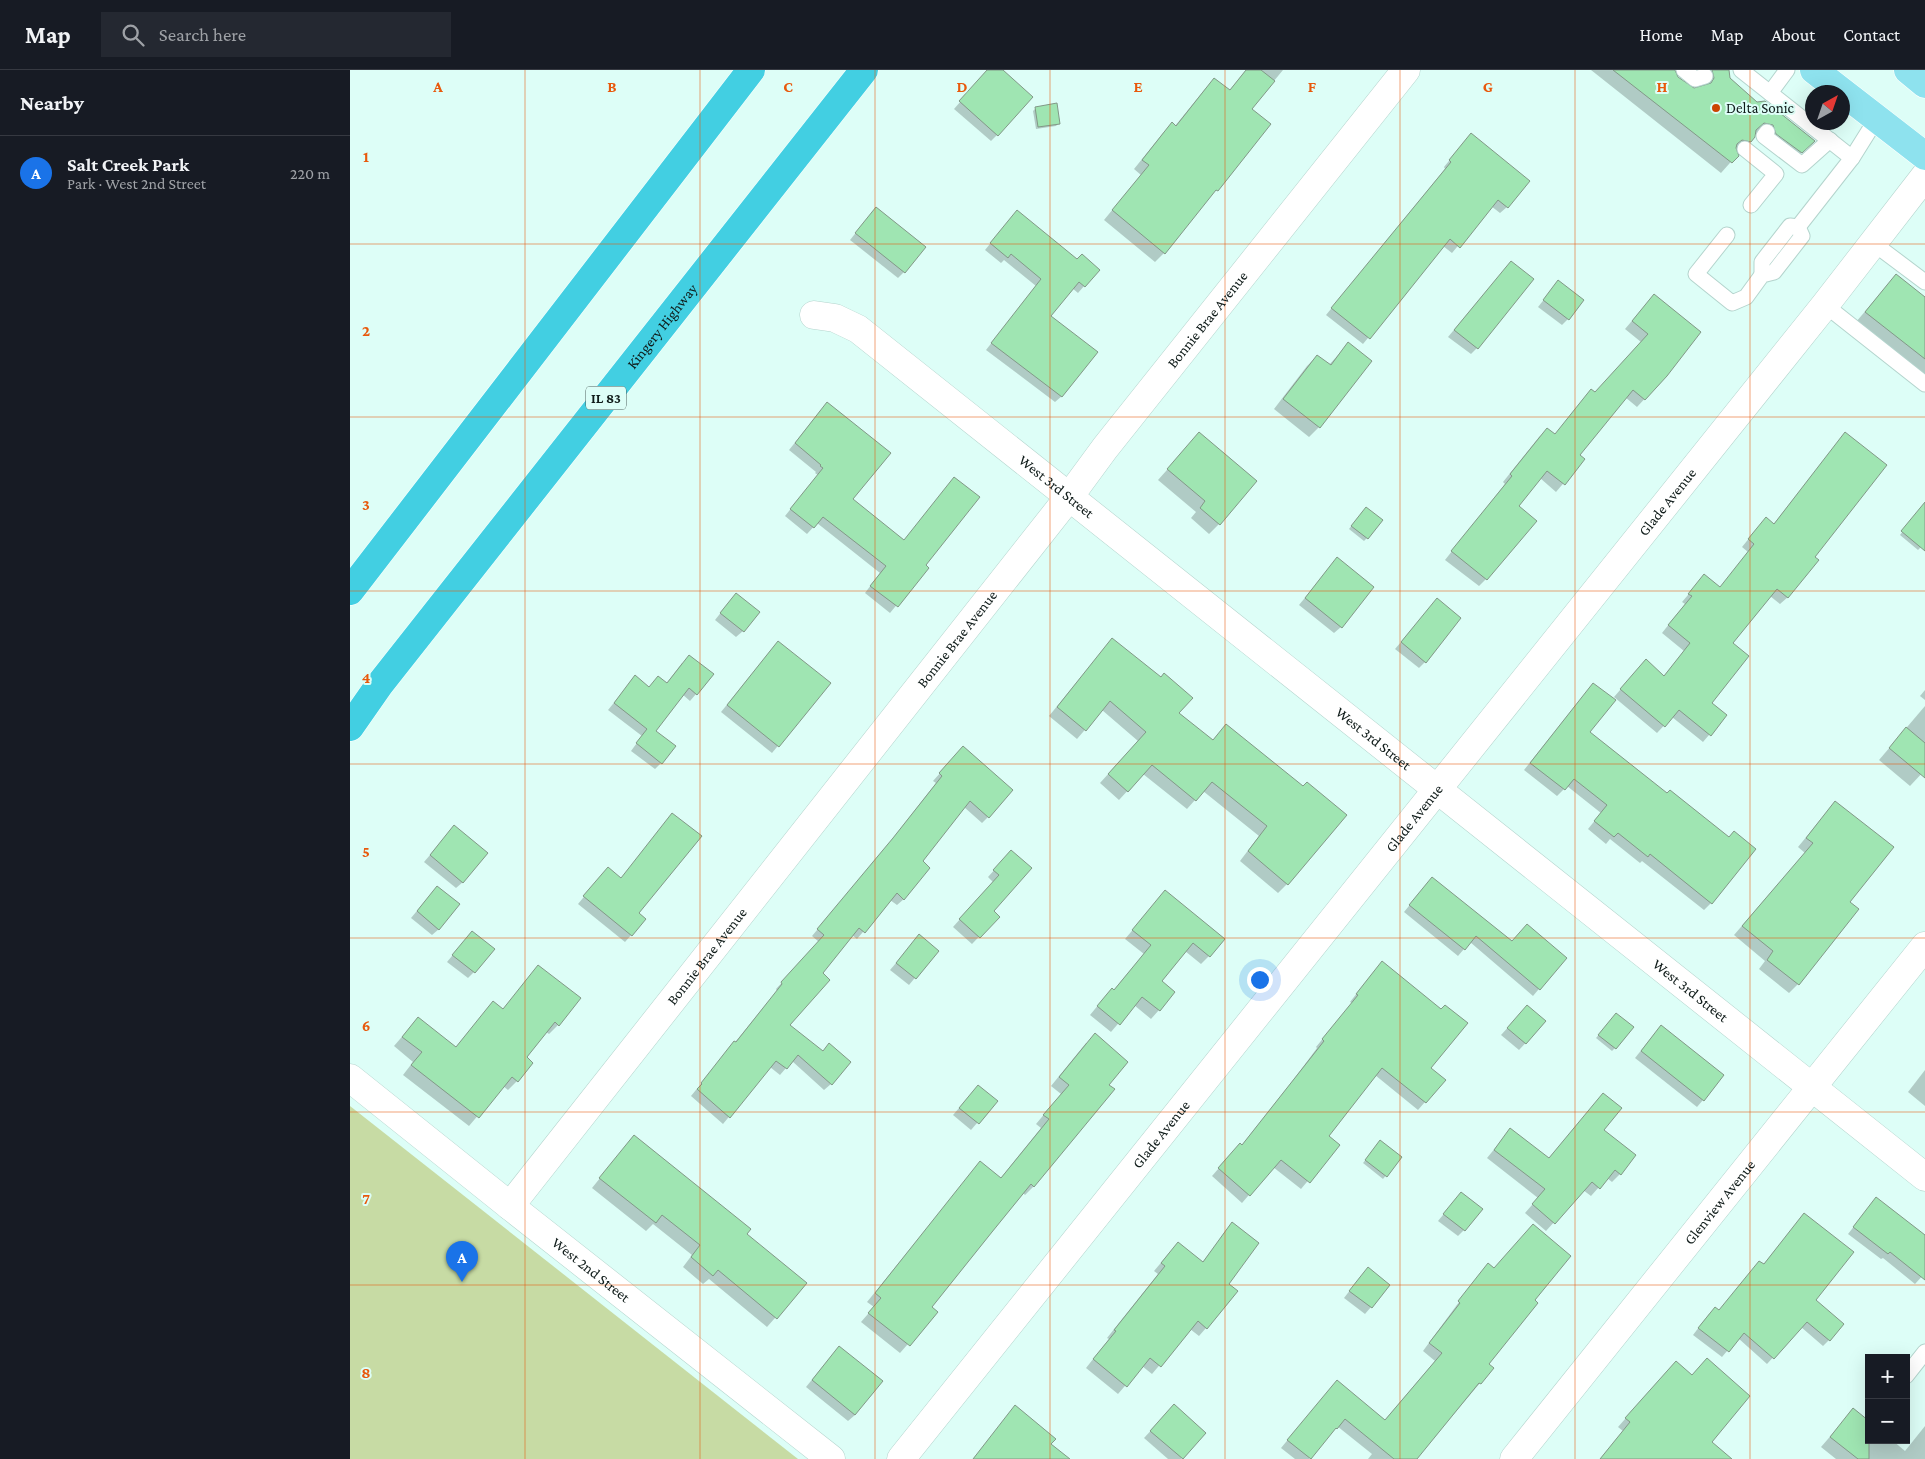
<!DOCTYPE html>
<html lang="en">
<head>
<meta charset="utf-8">
<style>
  :root { --surface:#171b24; --page:#242831; --text:#f1f3f6; --muted:#9ea1a6; --line:#363941; --accent:#1a73e8 }
  body { margin:0; font-family:"Crimson Pro",serif; background:var(--page); color:var(--text) }
  .controls { position:absolute; right:15px; bottom:15px; display:grid; overflow:hidden; border-radius:0px; box-shadow:0 5px 20px #0002 }
  .controls button { width:45px; height:45px; display:grid; place-items:center; padding:0; border:0; border-bottom:1px solid var(--line); background:var(--surface); color:var(--text); font:25px sans-serif }
  .compass { position:absolute; left:1455px; top:15px; width:45px; height:45px; border-radius:50%; background:var(--surface); box-shadow:0 5px 20px #0002; rotate:40deg }
  .you { position:absolute; left:909px; top:909px; width:18px; height:18px; margin:-12px; border:4px solid #fff; border-radius:50%; background:#1a73e8; box-shadow:0 0 0 8px #1a73e833 }
  .badge { display:grid; place-items:center; width:32px; height:32px; border-radius:50%; background:var(--accent); color:#fff; font-size:16px; font-weight:700 }
  .pin { position:absolute; translate:-50% -41px; filter:drop-shadow(0 1px 2px #0008) }
  .pin::after { content:''; position:absolute; top:26px; width:18px; height:15px; background:inherit; clip-path:polygon(0 0,100% 0,50% 100%) }
  .list { margin:0; padding:0; list-style:none }
  h2 { display:flex; justify-content:space-between; align-items:center; height:65px; margin:0; padding:0 20px; font-size:21px }
  h2 small { font-size:16px; font-weight:400; color:var(--muted) }
  .list li { display:grid; grid-template-columns:32px 1fr auto; gap:15px; align-items:center; box-sizing:border-box; height:75px; padding:0 20px; border-top:1px solid var(--line) }
  .list b { display:block; font-size:19px; white-space:nowrap }
  .list p { margin:0; font-size:16px; white-space:nowrap; color:var(--muted) }
  .list em { font-size:16px; font-style:normal; color:var(--muted) }
  .icon { flex:none; width:28px; height:28px; fill:none; stroke:currentColor; stroke-width:2; stroke-linecap:round; stroke-linejoin:round }
  .map { position:relative; flex:none; width:1575px; height:1389px; overflow:hidden }
  header { display:flex; align-items:center; gap:30px; box-sizing:border-box; height:70px; padding:0 25px; background:var(--surface); border-bottom:1px solid var(--line) }
  header strong { font-size:24px }
  nav { display:flex; gap:28px; margin-inline-start:auto; font-size:18px }
  .search { width:350px; height:45px; background:var(--page); display:flex; align-items:center; gap:12px; box-sizing:border-box; padding:0 18px; border-radius:0px; color:var(--muted); font-size:19px }
  main { display:flex }
  aside { flex:1; background:var(--surface) }
  .map>svg:first-child { display:block }
  .green { fill:#c7dba4 }
  .shadow { fill:#0003; fill-rule:evenodd }
  .building { fill:#9fe5b2; stroke:#829887 }
  .lines { fill:none; stroke-linecap:round; stroke-linejoin:round }
  .lane-casing { stroke:#b4d4cd; stroke-width:17 }
  .street-casing { stroke:#b4d4cd; stroke-width:29 }
  .primary-casing { stroke:#fff; stroke-width:29 }
  .highway-casing { stroke:#fff; stroke-width:29 }
  .lane { stroke:#fff; stroke-width:15 }
  .street { stroke:#fff; stroke-width:28 }
  .primary { stroke:#8ee2ee; stroke-width:28 }
  .highway { stroke:#42cfe2; stroke-width:28 }
  .grid { fill:none; stroke:#e8590c; stroke-width:1; stroke-opacity:0.55 }
  .poi-dot { fill:#cb4502; stroke:#ddfef7; stroke-width:2 }
  .labels { text-anchor:middle; stroke-width:4; stroke-linejoin:round; paint-order:stroke }
  .shield { fill:#ddfef7; stroke:#4d5f5c; stroke-width:1 }
  .shield-label { font-size:14px; font-weight:bold; fill:#0f1b19 }
  .poi-label { font-size:15px; fill:#0f1b19; stroke:#ddfef7; text-anchor:start }
  .street-label { font-size:15px; fill:#0f1b19; stroke:#ddfef7 }
  .grid-label { font-size:16px; text-anchor:middle; font-weight:bold; fill:#e8590c; stroke:#ddfef7; stroke-width:4; stroke-linejoin:round; paint-order:stroke }
</style>
</head>
<body>
<header>
<strong>Map</strong>
<div class="search"><svg class="icon" aria-label="search" viewBox="0 0 24 24"><circle cx="10" cy="10" r="6"/><path d="M15 15l6 6"/></svg>Search here</div>
<nav><a>Home</a><a>Map</a><a>About</a><a>Contact</a></nav>
</header>
<main>
<aside>
<h2>Nearby<small></small></h2>
<ul class="list">
<li><span class="badge">A</span><div><b>Salt Creek Park</b><p>Park · West 2nd Street</p></div><em>220 m</em></li>
</ul>
</aside>
<div class="map">
<svg width="1575" height="1389" viewBox="0 0 1575 1389">
  <rect width="100%" height="100%" fill="#ddfef7"/>
  <polygon class="green" points="0,1036 448,1389 0,1389"/>
  <g class="shadow">
    <polygon points="638,0 651,0 647,65 641,71 604,39"/>
    <polygon points="896,0 933,0 901,39 814,183 805,192 754,150 791,105 784,99 813,63 822,54 825,56 855,19 864,10 879,21"/>
    <path d="M1241,0H1376L1379,8L1453,81L1441,92L1413,64L1405,63L1389,81L1385,80L1387,85L1371,103ZM1325,0L1337,8L1347,6L1355,14L1354,17L1347,19L1339,18L1324,4Z"/>
    <polygon points="686,38 709,53 706,56 686,59 683,41"/>
    <polygon points="1115,71 1157,137 1150,143 1141,136 1102,183 1093,176 1013,274 976,245 1095,99 1094,97"/>
    <polygon points="520,145 554,202 548,208 500,170"/>
    <polygon points="661,148 727,191 748,200 728,223 722,218 699,246 712,326 705,332 636,280 686,216 654,190 651,193 635,180"/>
    <polygon points="1161,192 1127,278 1121,284 1098,267"/>
    <polygon points="1546,205 1575,228 1575,307 1506,252"/>
    <polygon points="1208,212 1218,249 1212,255 1188,237"/>
    <polygon points="1304,225 1316,306 1287,337 1275,327 1228,385 1234,389 1206,422 1190,408 1167,437 1136,509 1129,516 1095,490 1155,414 1153,412 1189,367 1197,360 1204,365 1245,324 1291,272 1275,259"/>
    <polygon points="998,274 969,357 959,367 924,339 957,296 967,286 979,295"/>
    <polygon points="471,340 501,429 554,471 577,498 540,543 515,523 530,503 467,453 457,464 435,446 468,405 465,403 466,402 439,380"/>
    <polygon points="1495,363 1463,487 1438,527 1430,534 1420,526 1381,573 1360,633 1376,645 1353,672 1322,647 1307,663 1264,627 1289,598 1313,607 1334,581 1312,563 1335,534 1332,532 1354,506 1370,518 1398,482 1392,477 1409,456 1423,455"/>
    <polygon points="849,364 869,454 859,464 841,448 846,442 808,410"/>
    <polygon points="1013,441 1017,468 1014,471 999,459"/>
    <polygon points="1564,446 1575,449 1575,473 1568,480 1550,465"/>
    <polygon points="981,496 991,557 984,563 949,535"/>
    <polygon points="1087,530 1075,592 1069,598 1045,579"/>
    <polygon points="380,531 393,561 386,567 365,550"/>
    <polygon points="422,579 479,614 422,683 371,642"/>
    <polygon points="754,579 862,671 876,656 953,717 937,814 928,823 890,791 909,766 853,721 837,739 793,704 769,730 750,713 788,671 752,640 727,669 699,646"/>
    <polygon points="332,593 346,624 340,631 332,624 304,661 311,693 305,699 281,681 292,666 258,640 285,607 299,618 308,607 316,614"/>
    <polygon points="1243,614 1239,662 1317,724 1379,768 1361,833 1354,840 1292,791 1290,793 1260,769 1256,774 1238,759 1251,743 1217,716 1207,726 1174,700"/>
    <polygon points="1575,620 1575,630 1570,626"/>
    <polygon points="1575,636 1575,700 1560,716 1529,690"/>
    <polygon points="607,684 638,747 632,753 614,737 571,792 554,829 547,835 540,830 507,869 502,865 471,903 438,955 481,1014 474,1020 442,991 430,1005 420,997 373,1054 341,1026 427,921 426,919 469,872 462,866 537,776 586,713 583,711"/>
    <polygon points="1485,732 1499,832 1448,914 1439,923 1409,899 1415,891 1384,865 1455,783 1448,777"/>
    <polygon points="104,757 113,812 106,818 74,792"/>
    <polygon points="655,788 642,841 648,847 622,874 603,857 643,812 638,807"/>
    <polygon points="252,805 295,849 275,872 228,834"/>
    <polygon points="1076,815 1162,872 1215,888 1183,926 1120,872 1108,886 1054,842"/>
    <polygon points="87,817 89,859 82,865 61,848"/>
    <polygon points="815,822 859,886 851,894 835,881 810,911 824,922 809,940 801,949 784,935 761,962 740,945 754,928 763,921 794,884 775,869"/>
    <polygon points="116,869 124,902 118,908 97,892"/>
    <polygon points="563,873 587,881 559,915 540,900"/>
    <polygon points="189,897 229,928 208,955 199,964 196,962 175,987 167,1011 158,1020 153,1016 119,1056 53,1005 63,992 44,976 68,948 105,978 143,932 152,940"/>
    <polygon points="1025,900 1080,998 1094,1010 1068,1040 1025,1005 977,1066 988,1075 951,1119 923,1097 892,1133 862,1106 883,1082 892,1075 941,1013 967,978 966,977 1002,933 1000,932"/>
    <polygon points="1171,943 1195,952 1169,980 1151,965"/>
    <polygon points="1264,947 1265,978 1262,981 1246,968"/>
    <polygon points="1305,963 1353,1030 1347,1037 1285,988"/>
    <polygon points="736,973 757,1015 684,1116 675,1125 673,1123 581,1237 586,1242 550,1283 511,1252 524,1237 517,1232 630,1093 650,1109 691,1058 686,1054 711,1024 701,1016"/>
    <polygon points="1575,1000 1575,1036 1558,1022"/>
    <polygon points="622,1023 646,1031 621,1060 603,1045"/>
    <polygon points="1253,1025 1253,1060 1270,1104 1262,1112 1257,1108 1241,1126 1233,1120 1196,1161 1175,1143 1188,1128 1137,1088 1160,1060 1198,1089"/>
    <polygon points="284,1066 395,1164 455,1214 417,1257 359,1209 353,1214 333,1197 342,1185 303,1154 296,1161 242,1118"/>
    <polygon points="1028,1074 1050,1088 1033,1109 1013,1093"/>
    <polygon points="1111,1123 1114,1160 1108,1166 1088,1151"/>
    <polygon points="1520,1136 1575,1167 1575,1203 1565,1214 1533,1188 1531,1189 1498,1164"/>
    <polygon points="1454,1144 1465,1230 1479,1270 1473,1276 1451,1257 1417,1294 1388,1268 1372,1287 1343,1265 1359,1244 1369,1241 1413,1195"/>
    <polygon points="882,1154 877,1214 856,1258 849,1266 840,1259 802,1304 792,1296 768,1324 736,1298 759,1269 757,1268 808,1204 804,1201 820,1182 852,1193"/>
    <polygon points="1131,1202 1183,1230 1138,1295 1130,1313 1066,1389 1018,1389 1022,1384 987,1356 959,1389 945,1389 931,1378 980,1319 1034,1351 1085,1291 1073,1281"/>
    <polygon points="1011,1206 1039,1216 1015,1244 994,1228"/>
    <polygon points="483,1284 505,1345 498,1351 456,1317"/>
    <polygon points="1318,1300 1360,1372 1380,1389 1250,1389 1273,1361 1268,1357"/>
    <polygon points="665,1337 699,1374 717,1389 623,1389"/>
    <polygon points="1503,1340 1519,1370 1542,1370 1555,1381 1575,1356 1575,1389 1486,1389 1471,1377"/>
    <polygon points="818,1342 854,1363 831,1389 818,1389 794,1368"/>
  </g>
  <g class="building">
    <polygon points="637,0 653,0 683,27 648,66 609,31"/>
    <polygon points="896,0 911,0 925,11 902,39 921,54 868,121 866,120 815,184 762,140 799,95 792,90 822,52 826,56 864,8 880,20"/>
    <polygon points="1263,0 1325,0 1328,7 1344,18 1361,13 1364,8 1362,0 1379,0 1380,8 1407,32 1415,31 1465,71 1452,83 1426,64 1423,55 1414,53 1406,60 1405,67 1401,72 1392,70 1387,74 1386,78 1389,86 1382,93"/>
    <polygon points="707,33 710,54 688,57 685,37"/>
    <polygon points="1121,63 1180,111 1158,138 1148,130 1110,178 1100,169 1020,269 981,238 1101,92 1099,90"/>
    <polygon points="526,137 576,177 555,203 505,163"/>
    <polygon points="667,140 727,189 732,184 750,200 735,217 729,212 701,246 748,282 712,327 641,273 691,209 661,184 658,188 640,173"/>
    <polygon points="1161,191 1184,209 1128,279 1104,260"/>
    <polygon points="1546,204 1575,227 1575,289 1515,242"/>
    <polygon points="1208,210 1234,230 1219,250 1193,230"/>
    <polygon points="1304,224 1351,262 1317,306 1295,330 1283,320 1230,385 1235,389 1215,415 1197,401 1169,436 1187,451 1137,510 1101,481 1162,406 1160,404 1197,358 1205,364 1241,319 1245,322 1298,264 1282,251"/>
    <polygon points="998,272 1022,291 970,358 933,329 967,285 981,295"/>
    <polygon points="477,332 541,383 503,429 554,470 604,407 630,427 576,495 579,498 548,537 520,516 536,496 473,447 464,458 440,439 473,398 470,396 471,395 445,373"/>
    <polygon points="849,362 907,411 870,455 850,438 855,431 817,399"/>
    <polygon points="1495,362 1537,395 1465,487 1469,490 1438,528 1427,519 1383,573 1399,586 1362,633 1377,645 1361,666 1329,640 1315,657 1270,619 1296,589 1314,606 1340,573 1318,555 1342,526 1338,524 1354,504 1370,517 1404,474 1398,469 1416,447 1424,454"/>
    <polygon points="1575,432 1575,481 1551,461"/>
    <polygon points="1016,437 1033,450 1018,469 1001,456"/>
    <polygon points="987,487 1024,517 992,558 955,528"/>
    <polygon points="386,523 410,542 394,562 370,543"/>
    <polygon points="1087,528 1111,548 1076,593 1051,572"/>
    <polygon points="762,568 811,607 814,603 843,628 829,643 863,670 876,654 953,716 957,712 997,745 938,815 898,781 917,756 862,712 846,731 802,695 778,722 758,704 796,662 760,631 736,661 707,637"/>
    <polygon points="428,571 481,613 429,677 377,635"/>
    <polygon points="339,585 364,604 347,625 339,618 306,661 326,676 312,694 286,673 297,659 264,633 285,605 299,617 308,606 317,613"/>
    <polygon points="1243,613 1266,630 1240,662 1317,723 1320,720 1379,767 1384,761 1406,779 1362,834 1300,784 1298,787 1268,763 1264,767 1244,751 1257,735 1224,709 1215,720 1180,693"/>
    <polygon points="1556,657 1575,673 1575,708 1539,678"/>
    <polygon points="613,676 663,720 639,748 620,731 573,791 580,798 554,830 547,823 515,863 509,858 473,903 480,910 440,955 473,981 479,973 501,992 482,1015 448,985 437,999 426,991 380,1048 347,1019 352,1014 351,1013 384,971 386,972 432,914 431,912 474,865 467,859 543,768 592,706 589,703"/>
    <polygon points="1485,731 1544,777 1500,832 1509,839 1449,915 1417,890 1423,881 1392,856 1463,773 1456,768"/>
    <polygon points="322,743 352,766 289,843 296,849 282,866 233,826 258,797 271,808"/>
    <polygon points="104,755 138,783 113,813 80,785"/>
    <polygon points="661,780 682,798 644,841 650,847 630,868 609,849 649,805 643,800"/>
    <polygon points="1082,807 1162,871 1177,854 1217,888 1190,920 1126,866 1115,880 1059,835"/>
    <polygon points="87,816 110,834 89,860 67,841"/>
    <polygon points="815,820 875,869 860,887 843,873 812,911 825,922 810,941 792,927 770,955 747,936 762,918 764,920 801,875 782,860"/>
    <polygon points="122,861 145,879 125,903 102,885"/>
    <polygon points="569,864 589,881 566,909 546,893"/>
    <polygon points="1032,891 1091,939 1095,935 1118,953 1081,998 1096,1010 1076,1033 1032,998 979,1066 990,1075 960,1113 931,1090 900,1126 868,1098 890,1073 892,1075 948,1004 974,971 972,969 1008,925 1006,924"/>
    <polygon points="188,895 231,928 209,956 205,952 177,987 183,993 168,1012 162,1007 129,1048 61,995 72,982 52,967 68,947 106,977 143,931 153,939"/>
    <polygon points="1177,935 1196,951 1176,974 1157,958"/>
    <polygon points="1266,943 1284,957 1266,979 1248,965"/>
    <polygon points="1311,955 1374,1005 1354,1031 1291,981"/>
    <polygon points="745,963 778,992 759,1015 765,1019 684,1117 681,1114 642,1162 582,1237 588,1242 560,1276 518,1243 531,1228 525,1223 630,1091 651,1108 699,1049 693,1045 719,1015 709,1007"/>
    <polygon points="628,1015 648,1031 629,1054 609,1038"/>
    <polygon points="1253,1023 1272,1038 1254,1060 1286,1085 1271,1105 1265,1100 1250,1119 1242,1112 1205,1154 1182,1134 1195,1119 1144,1080 1160,1058 1199,1088"/>
    <polygon points="284,1065 401,1159 397,1164 457,1213 427,1249 368,1200 363,1206 341,1187 350,1175 312,1145 306,1153 249,1108"/>
    <polygon points="1030,1070 1052,1087 1037,1107 1015,1090"/>
    <polygon points="1111,1122 1133,1139 1115,1161 1093,1144"/>
    <polygon points="1526,1127 1575,1165 1575,1210 1540,1182 1538,1184 1503,1157"/>
    <polygon points="1454,1143 1504,1182 1466,1230 1494,1254 1480,1271 1457,1252 1424,1289 1394,1263 1379,1282 1348,1258 1365,1237 1369,1240 1409,1191 1414,1194"/>
    <polygon points="882,1152 909,1173 879,1214 888,1221 857,1259 848,1251 811,1297 800,1288 777,1317 743,1289 766,1261 764,1260 815,1196 811,1193 828,1172 853,1192"/>
    <polygon points="1183,1154 1221,1186 1185,1230 1188,1233 1139,1294 1144,1298 1131,1314 1129,1313 1067,1389 1044,1389 995,1349 987,1359 986,1358 961,1389 937,1370 987,1310 1035,1350 1092,1283 1079,1273 1110,1233 1108,1231 1138,1193 1144,1198"/>
    <polygon points="1018,1197 1040,1215 1022,1238 999,1221"/>
    <polygon points="489,1276 533,1311 505,1345 462,1310"/>
    <polygon points="1357,1288 1400,1326 1362,1372 1382,1389 1250,1389 1280,1352 1275,1348 1326,1291 1342,1305"/>
    <polygon points="824,1334 856,1363 833,1389 800,1361"/>
    <polygon points="665,1335 706,1369 701,1374 720,1389 623,1389"/>
    <polygon points="1503,1338 1519,1351 1519,1389 1508,1389 1480,1367"/>
  </g>
  <g class="lines">
    <g class="lane-casing">
      <g id="lane">
        <polyline points="1334,0 1345,9 1355,6"/>
        <polyline points="1391,0 1502,88"/>
        <polyline points="1420,23 1437,0"/>
        <polyline points="1417,62 1414,66 1452,95 1480,70"/>
        <polyline points="1395,79 1426,104 1401,135"/>
        <polyline points="1448,157 1502,88 1527,48"/>
        <polyline points="1377,165 1346,204 1382,233 1396,227 1412,205 1424,202 1452,166 1448,157"/>
        <polyline points="1523,173 1575,212"/>
        <polyline points="1412,205 1412,192 1440,156 1448,157"/>
        <polyline points="1475,235 1575,314"/>
        <polyline points="1556,1306 1575,1282"/>
      </g>
    </g>
    <g class="street-casing">
      <g id="street">
        <path id="s1" d="M464,245L485,248L508,259L1575,1107"/>
        <path id="s2" d="M0,1008L160,1136L481,1389"/>
        <path id="s3" d="M160,1136L719,427L755,378L1056,0"/>
        <path id="s4" d="M551,1389L1475,235L1575,106"/>
        <path id="s5" d="M1164,1389L1575,876"/>
      </g>
    </g>
    <g class="primary-casing">
      <g id="primary">
        <polyline points="1464,0 1575,86"/>
        <polyline points="1558,0 1575,14"/>
      </g>
    </g>
    <g class="highway-casing">
      <g id="highway">
        <polyline points="0,521 401,0"/>
        <path id="s6" d="M0,657L30,614L514,0"/>
      </g>
    </g>
    <use href="#lane" class="lane"/>
    <use href="#street" class="street"/>
    <use href="#primary" class="primary"/>
    <use href="#highway" class="highway"/>
  </g>
  <path class="grid" d="M175,0V1389M350,0V1389M525,0V1389M700,0V1389M875,0V1389M1050,0V1389M1225,0V1389M1400,0V1389M0,174H1575M0,347H1575M0,521H1575M0,694H1575M0,868H1575M0,1042H1575M0,1215H1575"/>
  <circle class="poi-dot" cx="1366" cy="38" r="5"/>
  <g class="labels">
    <rect class="shield" x="236" y="316.5" width="40" height="23" rx="4"/>
    <g class="shield-label">
      <text x="256" y="333">IL 83</text>
    </g>
    <g class="poi-label">
      <text x="1376" y="43">Delta Sonic</text>
    </g>
    <g class="street-label">
      <text dy="5" stroke="none"><textPath href="#s3" startOffset="1128">Bonnie Brae Avenue</textPath></text>
      <text dy="5" stroke="none"><textPath href="#s6" startOffset="508">Kingery Highway</textPath></text>
      <text dy="5" stroke="none"><textPath href="#s1" startOffset="300">West 3rd Street</textPath></text>
      <text dy="5" stroke="none"><textPath href="#s4" startOffset="1226">Glade Avenue</textPath></text>
      <text dy="5" stroke="none"><textPath href="#s3" startOffset="722">Bonnie Brae Avenue</textPath></text>
      <text dy="5" stroke="none"><textPath href="#s1" startOffset="705">West 3rd Street</textPath></text>
      <text dy="5" stroke="none"><textPath href="#s4" startOffset="821">Glade Avenue</textPath></text>
      <text dy="5" stroke="none"><textPath href="#s3" startOffset="318">Bonnie Brae Avenue</textPath></text>
      <text dy="5" stroke="none"><textPath href="#s1" startOffset="1110">West 3rd Street</textPath></text>
      <text dy="5" stroke="none"><textPath href="#s4" startOffset="416">Glade Avenue</textPath></text>
      <text dy="5" stroke="none"><textPath href="#s5" startOffset="329">Glenview Avenue</textPath></text>
      <text dy="5" stroke="none"><textPath href="#s2" startOffset="308">West 2nd Street</textPath></text>
    </g>
  </g>
  <g class="grid-label">
    <text x="88" y="22">A</text>
    <text x="262" y="22">B</text>
    <text x="438" y="22">C</text>
    <text x="612" y="22">D</text>
    <text x="788" y="22">E</text>
    <text x="962" y="22">F</text>
    <text x="1138" y="22">G</text>
    <text x="1312" y="22">H</text>
    <text x="16" y="92">1</text>
    <text x="16" y="266">2</text>
    <text x="16" y="440">3</text>
    <text x="16" y="613">4</text>
    <text x="16" y="787">5</text>
    <text x="16" y="961">6</text>
    <text x="16" y="1134">7</text>
    <text x="16" y="1308">8</text>
  </g>
</svg>
<div class="controls">
<button>+</button>
<button>−</button>
</div>
<svg class="compass" viewBox="-18 -18 36 36"><path d="M0-13l5 13h-10z" fill="#e53935"/><path d="M0 13l5-13h-10z" fill="#9ea1a6"/></svg>
<div class="you"></div>
<div class="pin badge" style="left:112px;top:1212px">A</div>
</div>
</main>
</body>
</html>
